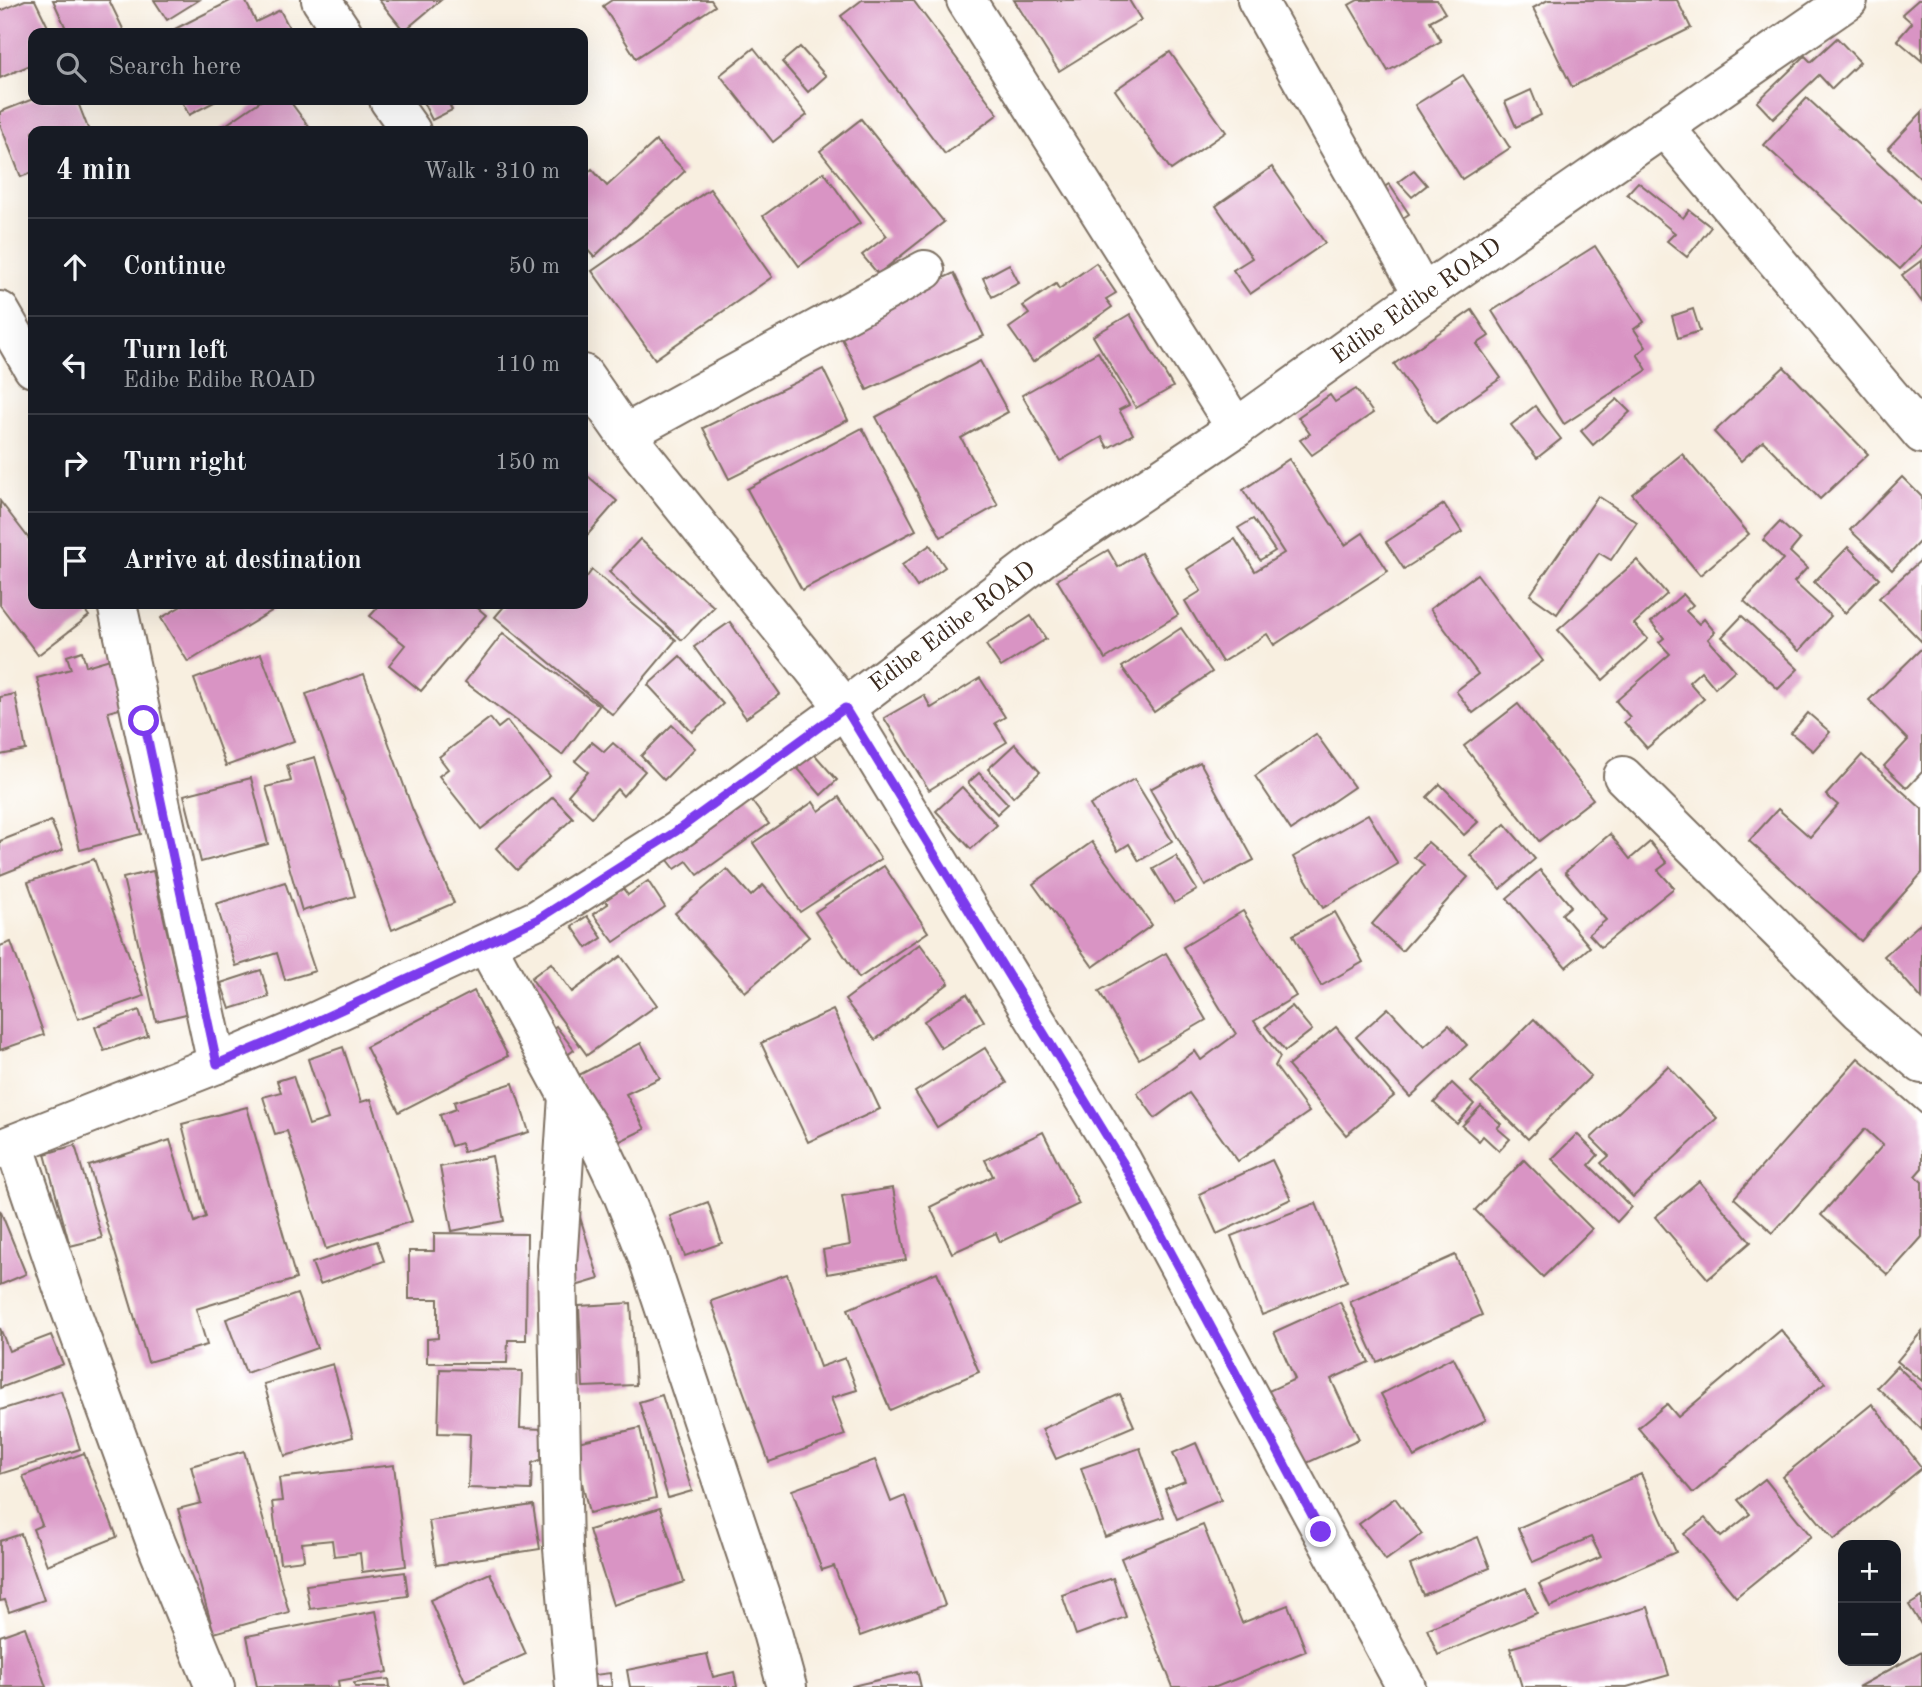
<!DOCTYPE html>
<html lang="en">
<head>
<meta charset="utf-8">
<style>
  :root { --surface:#171b24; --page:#20242c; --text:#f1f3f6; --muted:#9ea1a6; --line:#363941 }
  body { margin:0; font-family:"Old Standard TT",serif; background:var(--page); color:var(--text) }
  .controls { position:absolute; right:21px; bottom:21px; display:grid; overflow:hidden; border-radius:14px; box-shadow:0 7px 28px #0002 }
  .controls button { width:63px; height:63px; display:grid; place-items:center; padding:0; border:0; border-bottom:2px solid var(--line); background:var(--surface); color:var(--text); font:35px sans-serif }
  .stop { position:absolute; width:21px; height:21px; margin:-16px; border:5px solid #7c3aed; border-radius:50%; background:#fff }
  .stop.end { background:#7c3aed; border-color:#fff; box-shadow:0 2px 7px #0008 }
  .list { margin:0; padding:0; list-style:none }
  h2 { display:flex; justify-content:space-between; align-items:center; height:91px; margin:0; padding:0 28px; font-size:30px }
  h2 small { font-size:23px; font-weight:400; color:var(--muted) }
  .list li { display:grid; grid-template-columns:46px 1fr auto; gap:21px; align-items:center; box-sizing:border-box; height:98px; padding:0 28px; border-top:2px solid var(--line) }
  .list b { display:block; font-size:26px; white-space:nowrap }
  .list p { margin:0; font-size:23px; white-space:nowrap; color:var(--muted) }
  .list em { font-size:23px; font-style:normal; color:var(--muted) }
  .icon { flex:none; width:38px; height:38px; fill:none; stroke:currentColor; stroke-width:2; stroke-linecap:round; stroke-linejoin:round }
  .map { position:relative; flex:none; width:1922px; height:1687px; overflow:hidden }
  .search { position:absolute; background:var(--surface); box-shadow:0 7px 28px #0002; left:28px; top:28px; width:560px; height:77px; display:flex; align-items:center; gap:18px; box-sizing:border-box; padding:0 24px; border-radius:14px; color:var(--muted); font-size:26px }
  .panel { position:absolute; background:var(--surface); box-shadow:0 7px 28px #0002; left:28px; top:126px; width:560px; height:483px; border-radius:14px }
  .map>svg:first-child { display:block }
  .building { fill:#d994c4 }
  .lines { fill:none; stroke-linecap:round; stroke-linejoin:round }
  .street-casing { stroke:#7d6f62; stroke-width:42 }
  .secondary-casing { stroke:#7d6f62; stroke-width:42 }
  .street { stroke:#fff; stroke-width:38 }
  .secondary { stroke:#fff; stroke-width:38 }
  .route { stroke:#7c3aed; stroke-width:9 }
  .labels { text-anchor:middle; stroke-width:7; stroke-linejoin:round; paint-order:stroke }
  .street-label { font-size:24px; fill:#3b2a1e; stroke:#fff }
</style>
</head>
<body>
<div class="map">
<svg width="1922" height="1687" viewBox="0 0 1922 1687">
  <rect width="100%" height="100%" fill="#fff"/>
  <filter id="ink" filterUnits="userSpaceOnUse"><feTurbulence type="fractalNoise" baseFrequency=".0143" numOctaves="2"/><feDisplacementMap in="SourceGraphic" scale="14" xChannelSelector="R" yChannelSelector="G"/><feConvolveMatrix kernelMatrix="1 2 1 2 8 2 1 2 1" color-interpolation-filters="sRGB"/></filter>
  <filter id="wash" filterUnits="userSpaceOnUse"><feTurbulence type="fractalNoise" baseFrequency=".00686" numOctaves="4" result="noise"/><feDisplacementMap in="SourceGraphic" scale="28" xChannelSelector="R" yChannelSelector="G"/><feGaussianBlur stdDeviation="1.57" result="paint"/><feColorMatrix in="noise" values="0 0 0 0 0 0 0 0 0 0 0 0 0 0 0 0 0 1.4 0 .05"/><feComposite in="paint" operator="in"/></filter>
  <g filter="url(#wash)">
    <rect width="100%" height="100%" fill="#f8efe0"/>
    <g id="blocks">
      <g class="building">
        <polygon points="25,0 35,0 51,33 33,33 33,64 0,78 0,11"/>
        <polygon points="53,0 109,0 125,33 68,33"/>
        <polygon points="154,0 199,0 167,20"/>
        <polygon points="232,0 245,0 256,22 280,10 292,33 167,33"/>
        <polygon points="379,0 441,0 404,31"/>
        <polygon points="612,0 711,0 715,6 636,58 603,6"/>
        <polygon points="862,0 913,0 998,114 945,154 841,16"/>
        <polygon points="1014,0 1129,0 1141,20 1059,71"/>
        <polygon points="1358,0 1437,0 1445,13 1430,21 1441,41 1388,71 1349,5"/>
        <polygon points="1548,0 1677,0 1691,28 1572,87 1533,8"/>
        <polygon points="1918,0 1922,0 1922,61 1897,40 1912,23 1902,14"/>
        <polygon points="1837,38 1860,62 1832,89 1819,75 1773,119 1757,102 1805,56 1811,62"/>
        <polygon points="800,47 826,76 808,92 782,62"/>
        <polygon points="754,48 807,115 773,142 720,75"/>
        <polygon points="1170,52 1226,132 1171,170 1115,90"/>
        <polygon points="1463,75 1510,148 1462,179 1415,105"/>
        <polygon points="1531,90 1541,115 1516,127 1505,102"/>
        <polygon points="1807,98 1922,204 1922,246 1900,269 1764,145"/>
        <polygon points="33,99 77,100 89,131 33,131 33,172 21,177 0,124 0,112"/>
        <polygon points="181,100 218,100 189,115"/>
        <polygon points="262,100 289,100 312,131 217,131"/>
        <polygon points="422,100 447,100 452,110 432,120"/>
        <polygon points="1922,112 1922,180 1888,148"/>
        <polygon points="861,119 944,222 878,274 862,255 887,236 820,151"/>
        <polygon points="656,141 685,171 594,257 583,245 583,178 592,169 607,186"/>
        <polygon points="1272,167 1325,243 1250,294 1233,270 1252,258 1216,206"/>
        <polygon points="1414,170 1427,185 1412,197 1398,182"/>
        <polygon points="824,172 860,223 799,266 763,216"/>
        <polygon points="1638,182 1683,218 1689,210 1711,227 1687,257 1667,241 1675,233 1627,194"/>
        <polygon points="1389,184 1409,214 1382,232 1361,203"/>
        <polygon points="710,189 772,277 655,359 592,271"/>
        <polygon points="1595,246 1644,322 1634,329 1646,347 1637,354 1647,370 1564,424 1492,311"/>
        <polygon points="1922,260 1922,302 1902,275"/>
        <polygon points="1096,263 1116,293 1106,299 1112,307 1033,362 1009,328 1029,314 1023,306 1056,284 1059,289"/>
        <polygon points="1009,264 1019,283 992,297 983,278"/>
        <polygon points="954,273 984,336 867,390 837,328"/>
        <polygon points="1693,309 1700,331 1678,338 1672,316"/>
        <polygon points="1472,310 1489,336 1477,344 1501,378 1436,423 1394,364"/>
        <polygon points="1130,314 1173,387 1136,408 1093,336"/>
        <polygon points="1098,352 1129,405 1119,410 1133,434 1108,448 1102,437 1060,461 1022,395"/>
        <polygon points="980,361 1008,412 961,438 998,505 941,537 876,417"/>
        <polygon points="1784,367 1868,454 1820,499 1763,441 1741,461 1714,432"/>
        <polygon points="823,369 848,420 729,479 703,428"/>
        <polygon points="1356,389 1373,413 1312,455 1300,440 1310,434 1298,417 1330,395 1335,402"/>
        <polygon points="1617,399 1630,412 1593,445 1581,431"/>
        <polygon points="1535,406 1561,439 1537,458 1511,425"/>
        <polygon points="862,428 916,530 802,590 747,489"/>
        <polygon points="1682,454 1749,534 1700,575 1632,494"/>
        <polygon points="1289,459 1345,545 1363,533 1388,571 1274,645 1267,634 1222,662 1185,601 1201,591 1187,569 1235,539 1255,571 1284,553 1243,490"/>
        <polygon points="583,472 617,501 583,540"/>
        <polygon points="1902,477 1922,497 1922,539 1892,570 1850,530"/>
        <polygon points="1598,496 1637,522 1611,560 1599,553 1557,614 1530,595"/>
        <polygon points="0,501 33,544 33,604 80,604 89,616 38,655 0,605"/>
        <polygon points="1444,504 1462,532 1404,569 1386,542"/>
        <polygon points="1253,519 1275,551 1260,560 1238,528"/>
        <polygon points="1780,522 1800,540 1790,552 1807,568 1794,582 1831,616 1799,651 1744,601 1783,559 1763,540"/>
        <polygon points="640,539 714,607 682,640 609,572"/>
        <polygon points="930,545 945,567 917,587 902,565"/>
        <polygon points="1848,547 1879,578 1845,613 1814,582"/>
        <polygon points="1108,550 1118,567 1141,553 1178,615 1105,659 1057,580"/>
        <polygon points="1922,559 1922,642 1879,598"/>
        <polygon points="1637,560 1667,594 1634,624 1648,639 1603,680 1558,630"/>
        <polygon points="592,570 676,640 613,715 495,617 506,604 553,604 560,609 565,604 583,604 583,582"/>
        <polygon points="1477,574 1543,661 1473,713 1456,691 1478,674 1430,609"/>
        <polygon points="1683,594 1693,605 1686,611 1699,624 1704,619 1715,632 1708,639 1735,670 1715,688 1701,671 1689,682 1704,699 1647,748 1624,722 1630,717 1616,701 1670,654 1659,642 1664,638 1651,622"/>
        <polygon points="185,604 283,604 188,662 161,618"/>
        <polygon points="381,604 473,604 486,615 421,691 389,665 405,645 370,616"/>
        <polygon points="1031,616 1046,639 1001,667 986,645"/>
        <polygon points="1742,616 1798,669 1778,689 1722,637"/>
        <polygon points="730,622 780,694 746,718 694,647"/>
        <polygon points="1181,628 1212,672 1154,712 1122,667"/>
        <polygon points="503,633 599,706 562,755 465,682"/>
        <polygon points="1922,648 1922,772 1907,788 1884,766 1908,740 1869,700"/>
        <polygon points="82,651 86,666 117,657 130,706 108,712 141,834 80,850 37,678 71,669 67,656"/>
        <polygon points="261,654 294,741 226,766 194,679"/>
        <polygon points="680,656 723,704 692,732 648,685"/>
        <polygon points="364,674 412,808 454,903 392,930 306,694"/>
        <polygon points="980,678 1005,717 995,723 1007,742 929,790 884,718 924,695 931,708"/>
        <polygon points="15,694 26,750 0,755 0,697"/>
        <polygon points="1518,704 1593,799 1539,841 1464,746"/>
        <polygon points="1808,713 1830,732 1813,751 1791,733"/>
        <polygon points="490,718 498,728 507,721 550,776 481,829 439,776 448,769 439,757"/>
        <polygon points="672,725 695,748 664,780 641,756"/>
        <polygon points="1316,734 1354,787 1291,830 1255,776"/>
        <polygon points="592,742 604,752 613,743 645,771 623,796 617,789 592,817 568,795 588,772 575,761"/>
        <polygon points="1015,744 1040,772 1013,797 988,769"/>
        <polygon points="808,747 837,780 821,795 792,762"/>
        <polygon points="1862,755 1922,809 1922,873 1861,941 1749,841 1778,809 1810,837 1838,805 1826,795"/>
        <polygon points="315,757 355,896 302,911 266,787 291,781 287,765"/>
        <polygon points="1200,762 1254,860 1205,886 1150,789"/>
        <polygon points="979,773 1008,804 997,814 968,783"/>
        <polygon points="251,778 268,844 201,862 184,795"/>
        <polygon points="1134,779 1172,841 1139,861 1129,844 1118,851 1090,805"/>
        <polygon points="1440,784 1478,822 1464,835 1427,797"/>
        <polygon points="962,787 997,825 971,849 936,811"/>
        <polygon points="747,795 769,824 698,875 687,861 675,869 664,855"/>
        <polygon points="553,797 573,818 517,870 496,848"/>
        <polygon points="839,797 881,859 800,912 753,843 813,802 819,811"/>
        <polygon points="1368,814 1398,864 1323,908 1293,857"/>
        <polygon points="51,821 63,850 0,875 0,841"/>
        <polygon points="1505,824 1535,859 1500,889 1470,855"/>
        <polygon points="1610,834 1630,859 1650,842 1667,863 1658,870 1674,888 1601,947 1589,934 1606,920 1565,872"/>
        <polygon points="1092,842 1152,925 1093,967 1033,884"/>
        <polygon points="1428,842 1468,877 1402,951 1372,924 1424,865 1414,857"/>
        <polygon points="1176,856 1197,890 1174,903 1153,869"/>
        <polygon points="94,859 144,996 78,1019 28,882"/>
        <polygon points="884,866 928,932 859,978 815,912"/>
        <polygon points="727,869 751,896 763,885 809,937 745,992 675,913"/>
        <polygon points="1540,870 1571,906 1562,914 1590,947 1566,967 1507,898"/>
        <polygon points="153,871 186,1014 156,1021 123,878"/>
        <polygon points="648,881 665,907 614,942 593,914 608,904 604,898 621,886 628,895"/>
        <polygon points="285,882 315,971 285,980 277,953 236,966 216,904"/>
        <polygon points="1243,911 1296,996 1254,1021 1280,1057 1275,1066 1309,1112 1238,1161 1189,1093 1155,1118 1137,1093 1195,1051 1201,1060 1236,1034 1183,947"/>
        <polygon points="1335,912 1363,962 1321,986 1293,935"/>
        <polygon points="587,916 602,938 587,948 572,926"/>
        <polygon points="1922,922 1922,999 1884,956"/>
        <polygon points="11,942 44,1035 0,1050 0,946"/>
        <polygon points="920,944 949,983 875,1040 845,1000"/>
        <polygon points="1166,953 1206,1020 1139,1059 1099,991"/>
        <polygon points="621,956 657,1005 587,1055 531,978 551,963 572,992"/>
        <polygon points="261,970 269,997 230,1009 221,983"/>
        <polygon points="474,991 508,1056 399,1112 366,1047"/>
        <polygon points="967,994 984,1021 941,1048 924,1021"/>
        <polygon points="1292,1006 1312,1030 1285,1051 1265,1027"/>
        <polygon points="1388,1008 1424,1047 1449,1025 1467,1045 1410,1097 1356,1037"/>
        <polygon points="139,1010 148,1036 104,1051 95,1027"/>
        <polygon points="833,1010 880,1109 808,1142 761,1043"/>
        <polygon points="1534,1019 1591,1076 1528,1139 1471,1082"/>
        <polygon points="556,1026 574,1050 563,1058 545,1034"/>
        <polygon points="1336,1027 1394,1096 1346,1135 1288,1066"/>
        <polygon points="641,1043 660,1078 626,1094 645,1129 612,1145 577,1076"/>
        <polygon points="343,1047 361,1102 371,1099 412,1221 326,1249 287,1131 275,1134 263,1097 281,1092 277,1081 293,1076 309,1125 328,1119 308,1059"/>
        <polygon points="985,1048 1007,1083 937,1127 915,1092"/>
        <polygon points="1858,1058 1922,1114 1922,1168 1915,1176 1922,1182 1922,1237 1888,1275 1821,1215 1883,1145 1865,1129 1773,1233 1734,1198"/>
        <polygon points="1668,1066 1717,1118 1633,1197 1601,1163 1609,1156 1591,1138"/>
        <polygon points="513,1083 529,1132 463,1152 461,1143 451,1146 440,1115 456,1109 454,1102"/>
        <polygon points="1452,1083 1474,1104 1457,1124 1434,1103"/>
        <polygon points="1481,1106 1501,1124 1497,1128 1510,1139 1499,1151 1483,1136 1479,1141 1462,1126"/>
        <polygon points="247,1107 296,1279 196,1309 207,1345 148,1362 89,1166 170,1140 195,1222 206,1217 182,1124"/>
        <polygon points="1043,1132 1079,1204 1000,1242 996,1233 952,1253 930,1207 993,1176 985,1160"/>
        <polygon points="1577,1134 1598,1155 1589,1165 1631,1207 1617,1222 1552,1159"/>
        <polygon points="75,1145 102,1238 70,1246 45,1154"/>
        <polygon points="492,1156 504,1221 452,1231 440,1167"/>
        <polygon points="1272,1160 1291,1199 1217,1234 1199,1194"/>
        <polygon points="1524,1160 1592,1229 1543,1277 1475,1210"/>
        <polygon points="1699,1181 1751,1242 1708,1279 1655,1217"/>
        <polygon points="893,1188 906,1260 827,1274 823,1250 850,1245 842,1196"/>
        <polygon points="708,1202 722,1243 685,1256 670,1216"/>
        <polygon points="1316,1203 1347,1281 1262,1315 1231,1236"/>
        <polygon points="0,1210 26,1274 0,1285"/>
        <polygon points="580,1217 599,1279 572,1287 553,1225"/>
        <polygon points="434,1233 527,1234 526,1340 508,1340 507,1363 427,1363 427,1339 438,1338 438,1299 409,1299 409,1251 434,1251"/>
        <polygon points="377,1241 384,1261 320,1284 312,1263"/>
        <polygon points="1455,1255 1482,1315 1377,1362 1350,1302"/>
        <polygon points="937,1272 979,1372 890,1410 848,1309"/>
        <polygon points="787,1274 820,1367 845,1358 857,1390 831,1398 845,1435 769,1462 711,1301"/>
        <polygon points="297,1294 317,1348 246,1373 226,1319"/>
        <polygon points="1340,1302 1369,1362 1331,1379 1359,1439 1296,1468 1262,1394 1295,1379 1274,1332"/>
        <polygon points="631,1303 636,1385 583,1387 579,1306"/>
        <polygon points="0,1328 9,1351 51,1335 63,1364 0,1388"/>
        <polygon points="1781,1330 1825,1383 1693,1493 1638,1428 1667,1404 1678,1417"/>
        <polygon points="1922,1331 1922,1381 1897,1361"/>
        <polygon points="1453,1357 1486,1420 1414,1457 1381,1394"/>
        <polygon points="333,1364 353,1437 285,1456 264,1384"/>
        <polygon points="1897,1366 1922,1390 1922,1430 1877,1387"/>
        <polygon points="440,1369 522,1371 520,1428 544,1429 543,1459 532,1463 531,1490 468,1488 470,1434 438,1433"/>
        <polygon points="61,1391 80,1449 0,1474 0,1410"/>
        <polygon points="1120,1394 1134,1426 1056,1459 1042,1429"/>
        <polygon points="662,1395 692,1491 668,1498 639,1402"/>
        <polygon points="1872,1404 1922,1468 1834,1540 1782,1477"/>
        <polygon points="640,1428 656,1498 589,1513 573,1443"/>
        <polygon points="1196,1443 1221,1500 1177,1519 1165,1489 1185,1481 1173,1453"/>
        <polygon points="1140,1448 1164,1517 1105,1537 1081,1468"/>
        <polygon points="244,1451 289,1612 214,1633 178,1509 201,1503 191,1466"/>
        <polygon points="84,1453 117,1537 47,1565 33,1529 42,1525 23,1476"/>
        <polygon points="875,1460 891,1502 905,1496 945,1605 860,1636 834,1566 822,1570 792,1490"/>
        <polygon points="394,1465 406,1566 362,1572 360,1553 334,1556 332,1540 302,1543 304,1560 280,1563 272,1502 282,1501 279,1478"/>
        <polygon points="1641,1474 1676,1552 1550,1607 1539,1584 1601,1557 1591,1537 1533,1562 1518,1528"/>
        <polygon points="1765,1479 1811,1536 1736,1597 1684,1534 1705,1518 1721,1537 1750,1514 1738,1500"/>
        <polygon points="1395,1498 1422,1534 1386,1560 1359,1524"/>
        <polygon points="533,1505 540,1549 436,1565 429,1521"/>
        <polygon points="660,1508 684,1582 613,1605 589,1530"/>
        <polygon points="1203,1525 1242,1623 1288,1605 1306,1651 1216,1687 1173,1687 1121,1558"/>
        <polygon points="21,1534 44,1600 9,1612 5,1600 0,1601 0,1541"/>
        <polygon points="1478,1537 1490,1568 1423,1595 1410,1565"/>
        <polygon points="405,1572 408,1596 310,1609 306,1585"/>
        <polygon points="490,1573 526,1654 465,1681 430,1600"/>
        <polygon points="1113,1578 1126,1617 1076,1635 1062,1595"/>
        <polygon points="1526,1588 1537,1613 1438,1655 1427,1629"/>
        <polygon points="1922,1597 1922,1626 1909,1605"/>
        <polygon points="1648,1607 1669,1675 1627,1687 1522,1687 1510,1648"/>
        <polygon points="376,1611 388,1672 338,1681 339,1687 257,1687 247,1636"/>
        <polygon points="25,1627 46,1687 0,1687 0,1636"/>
        <polygon points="1922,1652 1922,1687 1858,1687"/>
        <polygon points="707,1654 713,1677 734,1672 737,1687 630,1687 627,1670"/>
        <polygon points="917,1671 921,1687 852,1687 852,1686"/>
        <polygon points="610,1673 612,1687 587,1687 586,1676"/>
        <polygon points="389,1679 390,1687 355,1687 354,1683"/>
      </g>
    </g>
  </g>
  <g filter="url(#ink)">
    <use href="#blocks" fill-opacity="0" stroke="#7d6f62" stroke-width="2"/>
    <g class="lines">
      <g class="street-casing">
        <g id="street">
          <polyline points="321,0 343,33"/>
          <polyline points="966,0 1236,428"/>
          <polyline points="1257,0 1423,294"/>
          <polyline points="389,100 411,131"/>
          <polyline points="0,311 33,368"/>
          <polyline points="583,374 625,434 845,708 1122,1161 1406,1687"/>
          <polyline points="625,434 925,270"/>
          <polyline points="117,604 217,1064"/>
          <polyline points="1623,776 1860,1011 1922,1064"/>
          <polyline points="486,944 568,1096 599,1144 623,1195 647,1255 770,1625 787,1687"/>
          <polyline points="568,1096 557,1265 563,1548 575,1687"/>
          <polyline points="14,1144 66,1297 156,1543 215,1687"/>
        </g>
      </g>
      <g class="secondary-casing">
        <g id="secondary">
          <polyline points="1664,127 1922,434"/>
          <polyline points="0,1149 217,1064 295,1031 538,919 675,832 845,708 1042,558 1236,428 1423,294 1848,0"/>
        </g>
      </g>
      <use href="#street" class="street"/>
      <use href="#secondary" class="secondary"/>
    </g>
  </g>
  <g class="lines" filter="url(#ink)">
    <polyline class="route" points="144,721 217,1064 295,1031 538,919 675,832 845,708 1122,1161 1321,1532"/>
  </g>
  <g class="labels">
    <g class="street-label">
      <text transform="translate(1416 300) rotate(-35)" y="8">Edibe Edibe ROAD</text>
      <text transform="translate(952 626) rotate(-37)" y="8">Edibe Edibe ROAD</text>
    </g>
  </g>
</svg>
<div class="controls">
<button>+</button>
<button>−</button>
</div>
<div class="stop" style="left:144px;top:721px"></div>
<div class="stop end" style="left:1321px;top:1532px"></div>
<div class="search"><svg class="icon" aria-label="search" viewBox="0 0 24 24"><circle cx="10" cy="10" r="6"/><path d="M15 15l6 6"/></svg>Search here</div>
<section class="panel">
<h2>4 min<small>Walk · 310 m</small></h2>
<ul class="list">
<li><svg class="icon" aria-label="ahead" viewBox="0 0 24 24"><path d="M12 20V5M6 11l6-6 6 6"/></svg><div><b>Continue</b></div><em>50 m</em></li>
<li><svg class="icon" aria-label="left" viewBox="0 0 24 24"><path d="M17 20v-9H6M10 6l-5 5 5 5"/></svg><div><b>Turn left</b><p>Edibe Edibe ROAD</p></div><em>110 m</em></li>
<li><svg class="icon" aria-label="right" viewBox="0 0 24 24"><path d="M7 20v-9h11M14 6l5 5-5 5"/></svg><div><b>Turn right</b></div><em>150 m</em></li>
<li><svg class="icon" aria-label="arrive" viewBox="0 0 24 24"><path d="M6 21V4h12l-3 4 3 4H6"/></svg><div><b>Arrive at destination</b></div></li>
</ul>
</section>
</div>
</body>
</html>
